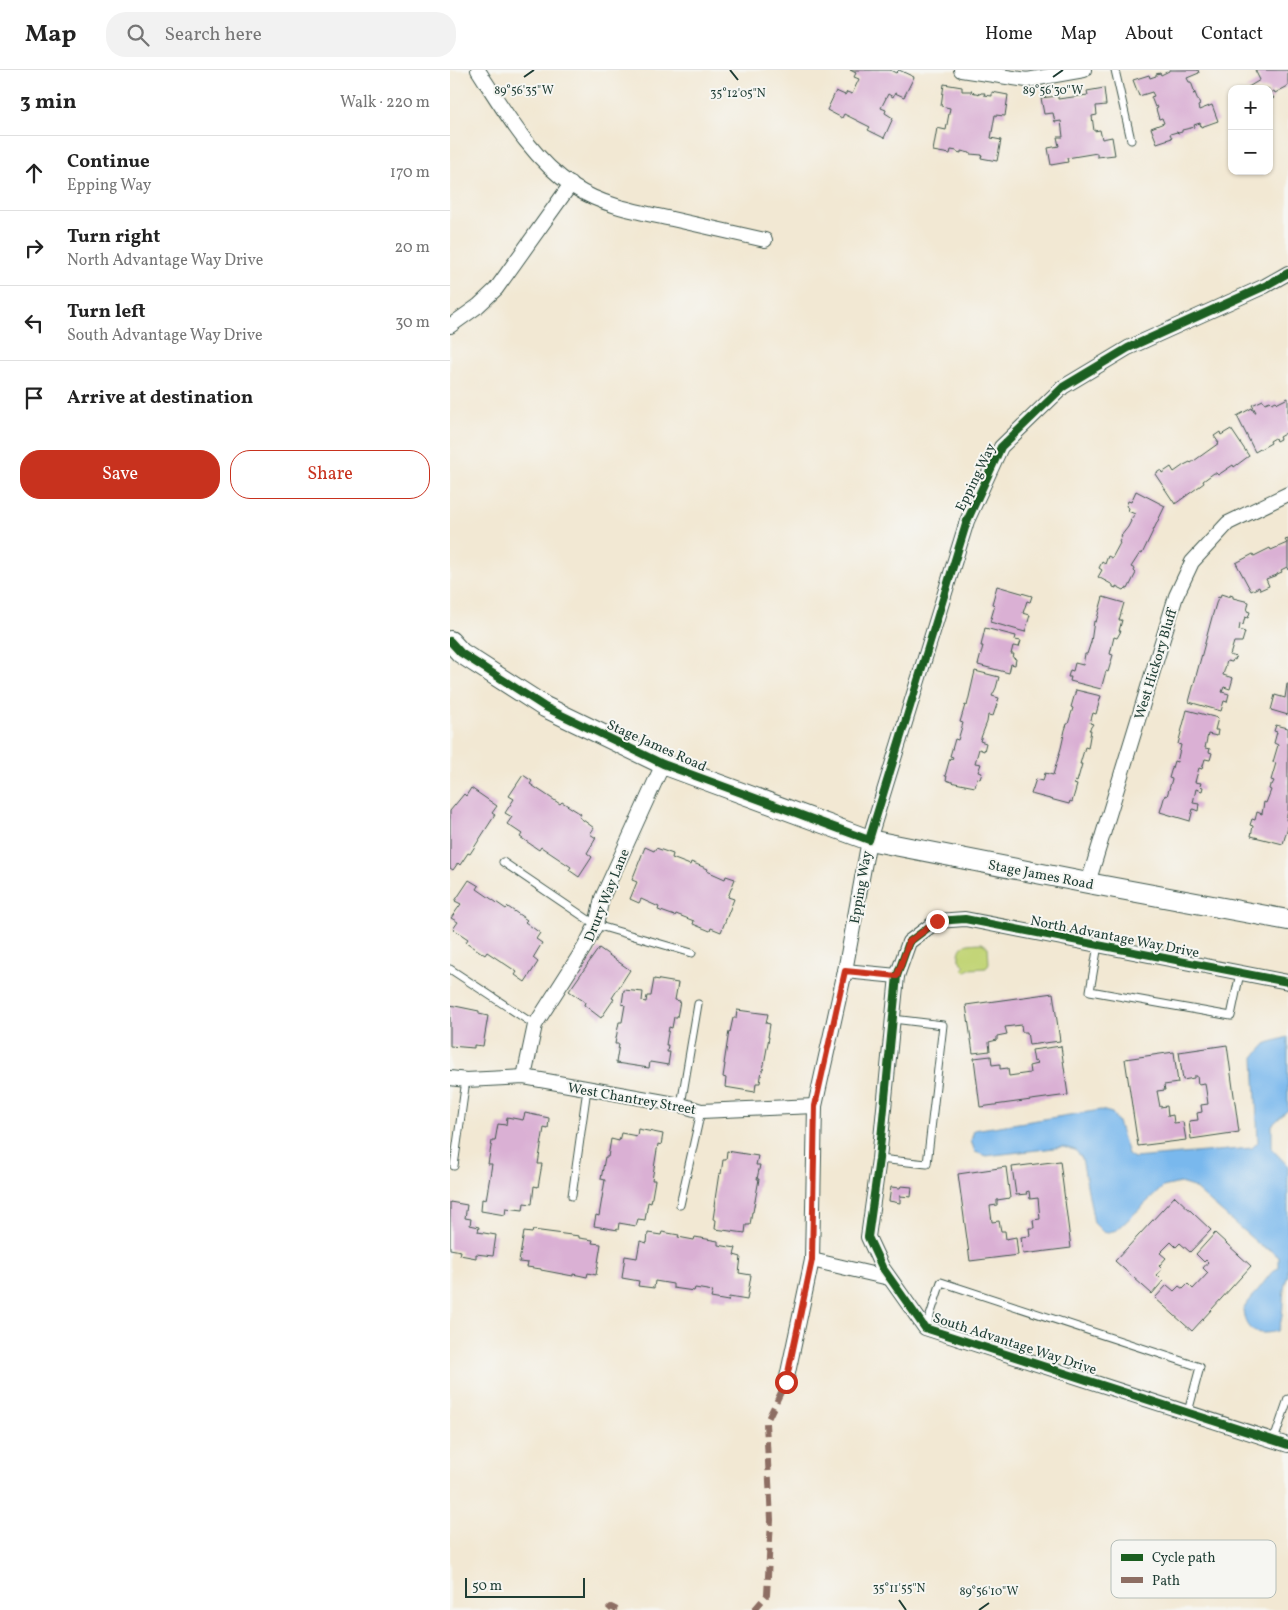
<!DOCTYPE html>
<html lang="en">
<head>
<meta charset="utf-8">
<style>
  :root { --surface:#fff; --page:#f2f2f2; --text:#222; --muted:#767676; --line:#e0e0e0; --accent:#c8321e }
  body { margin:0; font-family:Vollkorn,serif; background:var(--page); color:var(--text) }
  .controls { position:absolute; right:15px; top:15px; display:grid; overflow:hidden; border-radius:10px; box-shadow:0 1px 4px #0004 }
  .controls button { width:45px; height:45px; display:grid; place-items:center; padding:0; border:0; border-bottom:1px solid var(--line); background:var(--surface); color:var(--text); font:25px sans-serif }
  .scale { position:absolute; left:15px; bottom:12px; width:120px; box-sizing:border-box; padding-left:5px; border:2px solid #1f3d34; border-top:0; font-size:14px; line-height:18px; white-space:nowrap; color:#1f3d34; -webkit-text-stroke:4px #f6f6f2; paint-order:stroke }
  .stop { position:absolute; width:15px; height:15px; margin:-11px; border:4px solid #c8321e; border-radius:50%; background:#fff }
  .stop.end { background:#c8321e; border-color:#fff; box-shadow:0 1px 5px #0008 }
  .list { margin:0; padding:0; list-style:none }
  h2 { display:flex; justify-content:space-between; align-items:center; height:65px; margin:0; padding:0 20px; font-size:21px }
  h2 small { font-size:16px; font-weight:400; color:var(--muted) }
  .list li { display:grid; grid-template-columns:32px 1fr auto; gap:15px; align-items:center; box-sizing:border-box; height:75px; padding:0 20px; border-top:1px solid var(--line) }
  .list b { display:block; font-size:19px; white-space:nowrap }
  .list p { margin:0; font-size:16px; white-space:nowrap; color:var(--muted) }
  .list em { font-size:16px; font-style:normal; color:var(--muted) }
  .actions { display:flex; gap:10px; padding:15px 20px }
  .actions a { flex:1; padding:11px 0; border:1px solid var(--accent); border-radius:20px; text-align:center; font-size:18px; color:var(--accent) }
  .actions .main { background:var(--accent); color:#fff }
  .icon { flex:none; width:28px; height:28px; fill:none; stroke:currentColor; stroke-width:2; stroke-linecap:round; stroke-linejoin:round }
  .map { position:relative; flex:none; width:838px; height:1540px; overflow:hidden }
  header { display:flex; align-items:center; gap:30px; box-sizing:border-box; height:70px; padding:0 25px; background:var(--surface); border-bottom:1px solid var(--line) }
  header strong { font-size:24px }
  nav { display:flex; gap:28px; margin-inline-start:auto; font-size:18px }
  .search { width:350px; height:45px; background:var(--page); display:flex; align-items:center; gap:12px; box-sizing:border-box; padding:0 18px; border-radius:20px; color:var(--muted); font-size:19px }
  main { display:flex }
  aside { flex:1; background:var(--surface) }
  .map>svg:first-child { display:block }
  .green { fill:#c3d578; stroke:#718956 }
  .water { fill:#79b8ed; stroke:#4c7a90 }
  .building { fill:#dab0d4 }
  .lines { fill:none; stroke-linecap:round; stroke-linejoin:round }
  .lane-casing { stroke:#3f574c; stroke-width:9 }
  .street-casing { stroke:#3f574c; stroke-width:16 }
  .secondary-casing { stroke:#3f574c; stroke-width:22 }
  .lane { stroke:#fff; stroke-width:7 }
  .street { stroke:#fff; stroke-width:14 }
  .secondary { stroke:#fff; stroke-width:20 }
  .quiet { stroke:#8d6e63; stroke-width:6; stroke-dasharray:12 6; stroke-linecap:butt }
  .cycleway-casing { stroke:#f6f6f2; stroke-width:11 }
  .cycleway { stroke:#1b5e20; stroke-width:8 }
  .route { stroke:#c8321e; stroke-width:6 }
  .ticks { fill:none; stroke:#1f3d34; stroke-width:2 }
  .labels { text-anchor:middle; stroke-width:4; stroke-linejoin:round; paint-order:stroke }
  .street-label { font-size:14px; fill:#1f3d34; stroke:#f6f6f2 }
  .key { fill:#f6f6f2; stroke:#b6beb9; stroke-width:1 }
  .key-label { font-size:14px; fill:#1f3d34 }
  .ticks-label { font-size:12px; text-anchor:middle; fill:#1f3d34; stroke:#f6f6f2; stroke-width:4; stroke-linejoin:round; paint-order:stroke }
</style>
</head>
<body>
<header>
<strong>Map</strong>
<div class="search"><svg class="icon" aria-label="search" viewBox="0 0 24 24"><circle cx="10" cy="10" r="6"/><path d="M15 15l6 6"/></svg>Search here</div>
<nav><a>Home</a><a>Map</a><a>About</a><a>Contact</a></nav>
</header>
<main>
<aside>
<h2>3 min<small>Walk · 220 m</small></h2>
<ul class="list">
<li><svg class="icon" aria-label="ahead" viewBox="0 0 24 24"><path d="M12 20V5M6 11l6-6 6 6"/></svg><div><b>Continue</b><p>Epping Way</p></div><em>170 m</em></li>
<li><svg class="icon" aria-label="right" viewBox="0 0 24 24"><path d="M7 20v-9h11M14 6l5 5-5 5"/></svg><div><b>Turn right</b><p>North Advantage Way Drive</p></div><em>20 m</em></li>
<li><svg class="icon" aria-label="left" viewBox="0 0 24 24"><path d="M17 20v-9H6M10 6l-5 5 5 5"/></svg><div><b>Turn left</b><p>South Advantage Way Drive</p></div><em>30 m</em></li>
<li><svg class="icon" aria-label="arrive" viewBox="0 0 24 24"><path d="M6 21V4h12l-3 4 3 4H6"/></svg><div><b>Arrive at destination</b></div></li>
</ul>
<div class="actions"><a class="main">Save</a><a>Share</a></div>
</aside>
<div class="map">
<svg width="838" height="1540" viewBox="0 0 838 1540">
  <rect width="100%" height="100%" fill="#f6f6f2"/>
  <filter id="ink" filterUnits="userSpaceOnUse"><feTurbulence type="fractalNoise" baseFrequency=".02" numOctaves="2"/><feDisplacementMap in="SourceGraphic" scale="10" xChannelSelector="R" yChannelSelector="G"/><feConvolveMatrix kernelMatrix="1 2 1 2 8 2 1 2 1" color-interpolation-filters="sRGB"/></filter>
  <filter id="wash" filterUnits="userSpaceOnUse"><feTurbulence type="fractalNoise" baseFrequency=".0096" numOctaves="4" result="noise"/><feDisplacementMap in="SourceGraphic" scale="20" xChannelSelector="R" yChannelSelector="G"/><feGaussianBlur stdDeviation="1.12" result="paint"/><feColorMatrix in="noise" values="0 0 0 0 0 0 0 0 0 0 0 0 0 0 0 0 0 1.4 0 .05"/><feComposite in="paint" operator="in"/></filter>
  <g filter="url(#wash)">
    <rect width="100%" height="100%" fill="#f2e8d3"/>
    <path class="green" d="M532,873L538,877L539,894L536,898L519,899L515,902L512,899L515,896L509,890C508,872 518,874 532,873Z"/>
    <path class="water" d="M838,967V1040L822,1055V1079L838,1096V1206C830,1221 836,1243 828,1261C807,1266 795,1263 793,1239L822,1202L829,1197V1187L820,1180L812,1177L743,1117L730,1113L713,1117L667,1160L654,1163L644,1153L632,1088L625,1080L613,1077L536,1086L525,1082L521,1071L524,1060L651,1040L662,1043L668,1052L678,1084L684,1088L802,1078L808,1072L804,987L817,973Z"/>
    <g id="blocks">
      <g class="building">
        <polygon points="400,0 440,0 446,3 449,0 464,7 454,27 445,23 443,27 438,24 431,38 436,40 435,43 443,48 434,68 418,60 420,57 394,44 392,48 377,40 386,21 395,25 397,22 402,24 409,9 404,7 406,3"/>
        <polygon points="719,0 748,0 749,3 737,8 739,12 741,12 745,23 743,24 745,23 750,35 748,36 749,40 762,35 768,51 751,57 750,53 744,55 745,57 732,60 732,62 728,63 727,62 720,64 722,68 707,73 701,58 714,53 712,48 709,49 706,39 708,38 707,36 705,37 701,27 704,26 702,22 689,26 683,10 699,5 700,8 706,6 706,4 710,3 711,5 719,1"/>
        <polygon points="805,0 838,0 838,16 825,23 824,21 820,23 824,28 819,31 819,19 795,19 810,10"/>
        <polygon points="494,14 512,17 512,21 522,21 521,22 530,24 531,23 535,23 534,25 542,26 542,22 558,25 555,46 545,45 541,68 551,70 547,91 531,88 532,85 520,84 520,83 511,81 511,83 507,82 507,81 501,80 500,84 483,81 487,58 496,60 500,38 491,36"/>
        <polygon points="654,18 656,35 646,36 647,45 642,46 644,61 650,60 652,69 662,67 665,85 647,87 647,83 617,88 618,92 601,95 598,78 609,76 607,67 613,67 611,51 605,52 603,43 594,44 591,28 608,26 608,29 638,25 637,21"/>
        <polygon points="838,328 838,365 837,365 836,363 829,367 830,369 826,371 825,368 820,371 821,373 805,382 787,346 802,338 804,342 806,342 802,335 813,330 815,333 820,331 822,333 826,331 828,333"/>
        <polygon points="781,359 799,386 784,397 783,395 768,405 766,403 764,403 753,411 754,413 725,434 705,404 711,400 712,403 721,397 724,402 734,395 740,392 741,393 769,373 764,366 770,362 771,365"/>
        <polygon points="686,421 715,436 692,484 690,483 681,497 685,499 684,501 686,503 678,519 676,518 674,520 666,516 666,518 663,517 663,515 648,507 652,500 649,498 652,492 655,494 658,486 662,488 670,473 669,472 672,466 671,466 678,457 681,451 680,450 685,444 678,441 679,438 676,436 678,431 681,432"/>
        <polygon points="838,469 838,500 837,497 831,500 832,502 827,504 827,505 816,509 819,516 810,520 809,517 801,521 786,493 803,484 804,486 820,478 821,480 837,473 835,470"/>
        <polygon points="547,516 582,526 580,532 577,531 573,543 580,545 575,562 540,552 545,535 542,534"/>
        <polygon points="771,524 780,527 780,525 783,526 783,528 799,532 797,541 800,542 798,548 795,547 793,555 790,554 789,560 795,562 792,572 784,572 780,585 786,587 785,590 783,589 782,592 777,591 773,605 783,608 780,619 774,617 772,622 779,624 777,632 774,631 771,641 739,632 762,547 768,527 770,528"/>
        <polygon points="653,527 674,533 669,550 672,550 669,561 671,561 667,568 664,567 660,584 663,585 658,602 656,601 651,619 620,611 621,607 618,607 620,600 623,601 625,593 633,595 635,584 637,584 641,572 644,551 646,552"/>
        <polygon points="535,558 566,566 565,570 571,571 569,577 563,576 561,584 564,584 563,588 566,589 565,595 561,594 559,603 528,595 533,576 531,576"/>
        <polygon points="525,601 549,607 546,618 542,626 549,628 543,646 538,645 537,652 532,665 530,671 536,673 534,681 529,679 525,693 531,694 528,702 532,703 530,709 527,708 525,717 505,713 496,710 497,706 495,706 500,688 502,689 503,687 500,686 505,669 508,670 513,653 510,652 515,635 517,636"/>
        <polygon points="837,614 838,614 838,645 821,640 825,625 835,628"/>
        <polygon points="626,620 651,626 646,644 643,643 640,653 643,654 639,660 641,660 638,678 635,677 630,694 632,694 627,712 625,711 624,714 627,715 622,732 620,731 619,734 581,724 586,709 593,711 595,703 603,705 611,678 615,660 617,654 618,654 623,638 621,637"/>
        <polygon points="737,640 768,648 765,660 768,660 767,666 758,664 755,678 760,679 759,682 762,683 760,690 755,689 752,699 749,698 745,712 751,713 750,716 753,717 752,721 746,719 743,733 749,734 748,741 743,739 740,751 710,742 715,725 717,726 722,709 719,708 724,691 727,692 731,675 728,674"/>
        <polygon points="826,655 838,658 838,741 836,750 838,751 838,756 833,774 801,766 803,756 800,755 802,749 805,750 807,742 812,744 814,732 816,733 821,720 819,719 820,715 822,715 824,711 821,710 826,693 823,692 828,675 824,673 827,662 824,661"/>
        <polygon points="73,705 82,711 80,714 110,734 112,732 131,744 129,747 144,758 140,764 146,768 137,783 142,787 129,807 119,800 121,797 91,777 89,780 70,767 72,764 57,754 62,747 55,743 64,729 59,726"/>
        <polygon points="21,718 47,736 42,743 45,745 20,784 18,783 10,795 8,793 3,800 0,798 0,741 14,724 16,726"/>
        <polygon points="195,777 204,781 206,778 223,784 222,788 240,795 241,792 258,799 257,801 275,809 276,806 285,809 278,827 284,829 271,862 261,858 260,861 243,854 244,851 226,844 225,846 208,840 209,837 191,829 189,833 180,829 187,812 182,810"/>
        <polygon points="19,810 29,816 27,819 56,839 58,837 77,850 75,852 90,863 86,869 92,873 83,888 88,892 75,912 65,905 67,902 37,882 35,885 16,872 18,869 3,859 8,852 1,848 11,834 5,831"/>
        <polygon points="149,878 180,900 162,928 164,929 151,948 134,935 135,932 119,921"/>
        <polygon points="204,909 228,913 225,930 230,931 227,947 224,947 222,958 219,957 216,975 218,975 217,982 220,982 218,995 200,992 199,998 166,993 169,974 165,974 169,952 172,952 175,935 172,934 174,920 193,922 192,931 196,932 197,926 201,926"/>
        <polygon points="603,923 610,971 579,975 577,962 572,962 571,955 555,957 557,964 547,966 547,970 539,972 540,981 523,983 516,935"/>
        <polygon points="0,935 29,941 29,944 38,946 33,976 24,975 24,978 0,976"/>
        <polygon points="287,940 318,944 316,953 320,954 318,967 319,967 313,1000 312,1000 310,1013 306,1013 305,1022 275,1017 276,1008 273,1007 275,994 274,994 279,961 280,962 283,948 286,948"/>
        <polygon points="777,975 789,1062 741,1069 739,1051 748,1050 747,1043 752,1042 751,1035 758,1034 755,1013 748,1014 747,1006 744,1006 744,1008 733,1010 729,982"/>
        <polygon points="611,976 618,1025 530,1037 524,988 541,986 542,995 550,994 550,999 558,998 559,1006 580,1003 579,996 587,994 586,991 584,992 582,980"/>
        <polygon points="724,982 728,1013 714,1015 715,1020 707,1021 710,1037 717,1036 718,1046 723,1045 724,1053 733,1052 736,1070 688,1076 675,989"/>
        <polygon points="75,1043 99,1048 98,1059 94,1058 88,1094 92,1094 88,1117 84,1116 82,1134 74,1133 73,1140 56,1138 55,1145 31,1141 32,1129 36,1130 42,1094 38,1094 42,1071 45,1071 48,1054 56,1055 57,1047 73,1050"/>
        <polygon points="188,1059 213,1064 211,1075 208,1074 202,1110 205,1110 201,1133 198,1132 195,1150 188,1149 186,1156 169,1153 168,1160 144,1156 146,1145 149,1146 155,1110 151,1109 155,1087 158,1087 161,1069 169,1071 171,1063 187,1066"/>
        <polygon points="277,1081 308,1086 306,1095 310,1095 307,1109 309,1109 303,1142 302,1142 300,1155 296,1155 295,1163 265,1159 266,1150 263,1149 265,1136 264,1136 269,1103 271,1104 273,1090 276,1090"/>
        <polygon points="610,1091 621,1178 573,1184 571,1167 580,1166 579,1158 584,1158 583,1150 590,1149 588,1128 580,1129 579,1121 576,1122 577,1124 566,1125 562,1097"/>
        <polygon points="556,1097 560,1128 547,1130 547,1135 540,1136 542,1152 549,1151 551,1161 555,1161 556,1169 566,1167 568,1185 520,1191 508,1104"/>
        <polygon points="451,1116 462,1117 461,1127 450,1126 450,1133 439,1131 441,1117 450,1118"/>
        <polygon points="725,1126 761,1160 740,1182 730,1173 726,1177 721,1172 710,1183 716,1188 709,1196 712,1199 707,1205 713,1211 702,1224 665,1191"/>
        <polygon points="0,1132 17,1135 15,1148 21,1149 20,1155 29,1157 28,1162 46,1165 43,1186 26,1184 26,1188 10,1185 11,1181 0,1179"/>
        <polygon points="83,1160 129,1166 129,1168 143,1170 142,1173 151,1174 146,1205 138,1203 137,1207 123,1204 123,1206 91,1200 91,1199 77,1197 78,1193 69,1192 74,1162 82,1163"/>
        <polygon points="212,1162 229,1165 228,1167 244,1170 245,1167 268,1171 268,1175 286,1178 284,1185 291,1187 289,1203 301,1205 297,1230 279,1227 278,1231 261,1228 263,1221 245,1218 244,1221 223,1218 223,1214 205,1211 204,1218 188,1216 189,1211 172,1208 175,1186 187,1188 190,1171 197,1173 198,1163 211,1165"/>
        <polygon points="765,1163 801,1196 742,1261 705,1228 717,1215 724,1221 729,1216 733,1219 738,1214 743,1219 758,1203 753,1198 758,1192 756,1190 754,1192 746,1184"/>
      </g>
    </g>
  </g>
  <g filter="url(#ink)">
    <use href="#blocks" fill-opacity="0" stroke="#3f574c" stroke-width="1"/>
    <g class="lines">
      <g class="lane-casing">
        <g id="lane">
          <polyline points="665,0 681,70"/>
          <polyline points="53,792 146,855 242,883"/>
          <polyline points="648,875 640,921 781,946 790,903"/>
          <polyline points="0,899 85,955"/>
          <polyline points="231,1035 248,934"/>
          <polyline points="429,1089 477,1094 493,955 443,949"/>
          <polyline points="4,1096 16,1010"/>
          <polyline points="122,1126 137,1019"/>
          <polyline points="230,1135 251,1041"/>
          <polyline points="476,1258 491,1212 750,1297 738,1342"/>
          <polyline points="824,1370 838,1329"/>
        </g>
      </g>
      <g class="street-casing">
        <g id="street">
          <path d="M28,0C55,42 81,88 124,117C153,136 189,142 222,149C253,156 284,163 315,170"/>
          <polyline points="511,0 577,10 634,0"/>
          <polyline points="0,256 28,236 46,219 121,114"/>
          <polyline points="638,813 726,526 742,492 778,453 838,424"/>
          <polyline points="395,901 447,906"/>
          <polyline points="838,912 515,849 487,851 459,872 447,906 429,1089 418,1167 432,1197 475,1258 838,1375"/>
          <polyline points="74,1007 85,955 134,878 146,855 152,828 213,694"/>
          <polyline points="0,1008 16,1010 74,1007 231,1035 251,1041 365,1036"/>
          <polyline points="362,1190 439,1208"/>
          <polyline points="336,1312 362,1190 365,1036 395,901 419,770 517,451 551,377 613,317 678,278 815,216 838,203"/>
        </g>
      </g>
      <g class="secondary-casing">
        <polyline id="secondary" points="0,571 11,583 95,637 213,694 419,770 638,813 838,850"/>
      </g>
      <use href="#lane" class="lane"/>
      <use href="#street" class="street"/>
      <use href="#secondary" class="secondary"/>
      <g class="quiet">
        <polyline points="158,1540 161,1537 167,1540"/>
        <polyline points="304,1540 317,1525 321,1450 316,1353 336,1312"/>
      </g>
      <g class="cycleway-casing">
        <g id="cycleway">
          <polyline points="0,571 11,583 95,637 213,694 419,770 517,451 551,377 613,317 678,278 815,216 838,203"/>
          <polyline points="838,912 515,849 487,851 459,872 447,906 429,1089 418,1167 432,1197 475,1258 838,1375"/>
        </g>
      </g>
      <use href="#cycleway" class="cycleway"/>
    </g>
  </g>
  <g class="lines" filter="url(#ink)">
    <polyline class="route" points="336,1312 362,1190 365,1036 395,901 447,906 459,872 487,851"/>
  </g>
  <path class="ticks" d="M280,0L288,10M74,7L84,0M603,7L613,0M449,1530L456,1540M529,1540L539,1533"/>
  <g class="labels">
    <g class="street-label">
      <text transform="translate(525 407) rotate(-64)" y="5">Epping Way</text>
      <text transform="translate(705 594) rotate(-73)" y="5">West Hickory Bluff</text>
      <text transform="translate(207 675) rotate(24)" y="5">Stage James Road</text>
      <text transform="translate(591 804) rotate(11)" y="5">Stage James Road</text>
      <text transform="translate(410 817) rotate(-80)" y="5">Epping Way</text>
      <text transform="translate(156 825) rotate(-68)" y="5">Drury Way Lane</text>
      <text transform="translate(665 866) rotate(11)" y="5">North Advantage Way Drive</text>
      <text transform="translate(182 1028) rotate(10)" y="5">West Chantrey Street</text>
      <text transform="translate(565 1273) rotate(18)" y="5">South Advantage Way Drive</text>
    </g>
  </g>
  <rect x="661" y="1470" width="165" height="58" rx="8" class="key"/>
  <rect x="671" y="1484" width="22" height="7" fill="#1b5e20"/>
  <rect x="671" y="1507" width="22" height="6" fill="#8d6e63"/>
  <g class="key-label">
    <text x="702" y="1492">Cycle path</text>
    <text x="702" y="1515">Path</text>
  </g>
  <g class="ticks-label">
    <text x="74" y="24">89°56'35"W</text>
    <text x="603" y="24">89°56'30"W</text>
    <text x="288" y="27">35°12'05"N</text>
    <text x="449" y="1522">35°11'55"N</text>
    <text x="539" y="1525">89°56'10"W</text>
  </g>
</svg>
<div class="controls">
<button>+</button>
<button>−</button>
</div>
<div class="scale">50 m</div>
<div class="stop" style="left:336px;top:1312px"></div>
<div class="stop end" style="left:487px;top:851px"></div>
</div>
</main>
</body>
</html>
